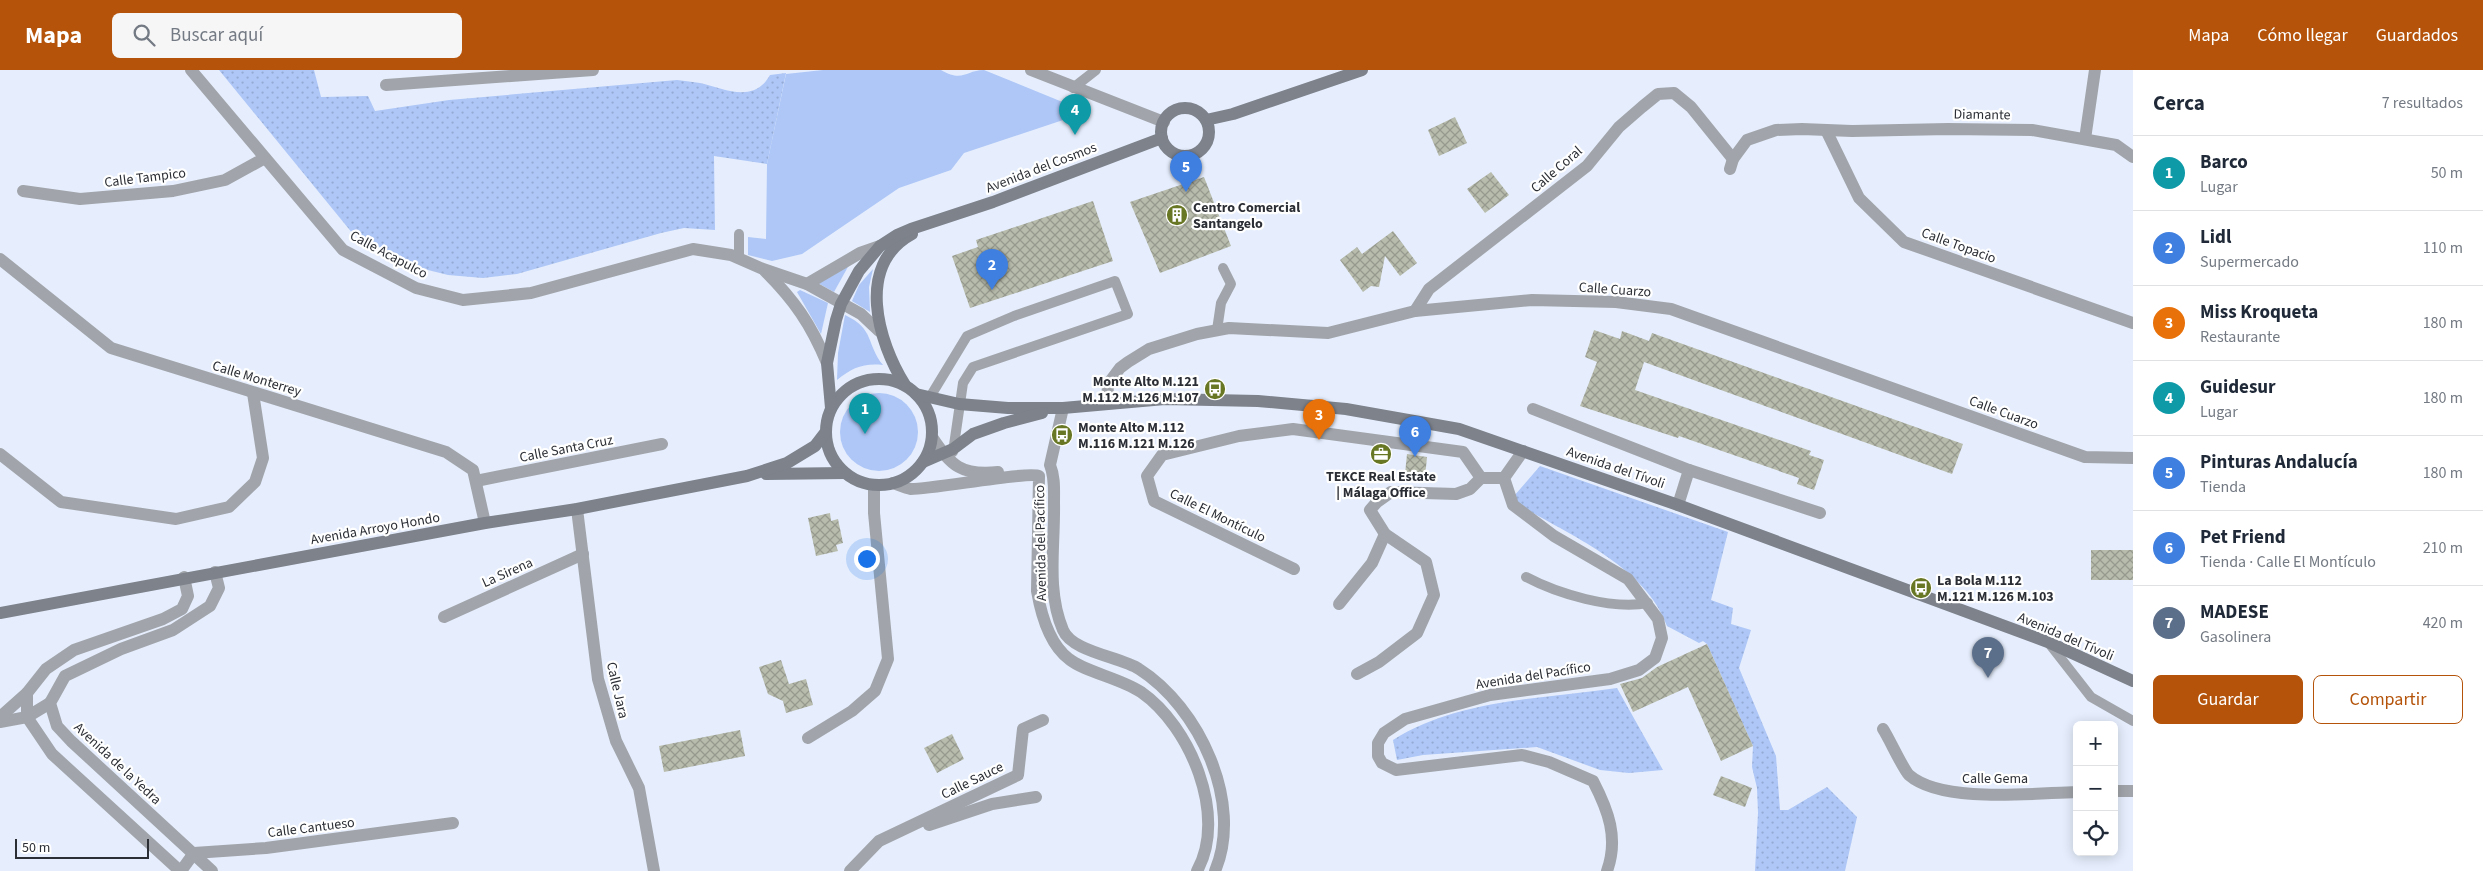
<!DOCTYPE html>
<html lang="es">
<head>
<meta charset="utf-8">
<style>
  :root { --surface:#fff; --page:#f6f6f7; --text:#1f2937; --muted:#747a83; --line:#e0e1e3; --accent:#b45309 }
  body { margin:0; font-family:"Source Sans 3",sans-serif; background:var(--page); color:var(--text) }
  .controls { position:absolute; right:15px; bottom:15px; display:grid; overflow:hidden; border-radius:8px; box-shadow:0 2px 12px #0003 }
  .controls button { width:45px; height:45px; display:grid; place-items:center; padding:0; border:0; border-bottom:1px solid var(--line); background:var(--surface); color:var(--text); font:25px sans-serif }
  .scale { position:absolute; left:15px; bottom:12px; width:134px; box-sizing:border-box; padding-left:5px; border:2px solid #2b2e34; border-top:0; font-size:14px; line-height:18px; white-space:nowrap; color:#2b2e34; -webkit-text-stroke:4px #fff; paint-order:stroke }
  .you { position:absolute; left:866px; top:488px; width:18px; height:18px; margin:-12px; border:4px solid #fff; border-radius:50%; background:#1a73e8; box-shadow:0 0 0 8px #1a73e833 }
  .badge { display:grid; place-items:center; width:32px; height:32px; border-radius:50%; background:var(--accent); color:#fff; font-size:16px; font-weight:700 }
  .pin { position:absolute; translate:-50% -41px; filter:drop-shadow(0 1px 2px #0008) }
  .pin::after { content:''; position:absolute; top:26px; width:18px; height:15px; background:inherit; clip-path:polygon(0 0,100% 0,50% 100%) }
  .list { margin:0; padding:0; list-style:none }
  h2 { display:flex; justify-content:space-between; align-items:center; height:65px; margin:0; padding:0 20px; font-size:21px }
  h2 small { font-size:16px; font-weight:400; color:var(--muted) }
  .list li { display:grid; grid-template-columns:32px 1fr auto; gap:15px; align-items:center; box-sizing:border-box; height:75px; padding:0 20px; border-top:1px solid var(--line) }
  .list b { display:block; font-size:19px; white-space:nowrap }
  .list p { margin:0; font-size:16px; white-space:nowrap; color:var(--muted) }
  .list em { font-size:16px; font-style:normal; color:var(--muted) }
  .actions { display:flex; gap:10px; padding:15px 20px }
  .actions a { flex:1; padding:11px 0; border:1px solid var(--accent); border-radius:8px; text-align:center; font-size:18px; color:var(--accent) }
  .actions .main { background:var(--accent); color:#fff }
  .icon { flex:none; width:28px; height:28px; fill:none; stroke:currentColor; stroke-width:2; stroke-linecap:round; stroke-linejoin:round }
  .map { position:relative; flex:none; width:2133px; height:801px; overflow:hidden }
  header { display:flex; align-items:center; gap:30px; box-sizing:border-box; height:70px; padding:0 25px; background:var(--accent); color:#fff }
  header strong { font-size:24px }
  nav { display:flex; gap:28px; margin-inline-start:auto; font-size:18px }
  .search { width:350px; height:45px; background:var(--page); display:flex; align-items:center; gap:12px; box-sizing:border-box; padding:0 18px; border-radius:8px; color:var(--muted); font-size:19px }
  main { display:flex }
  aside { flex:1; background:var(--surface) }
  .map>svg:first-child { display:block }
  .grass { fill:#aec7f7 }
  .park { fill:url(#park-dots) }
  .building { fill:url(#building-cross-hatch) }
  .lines { fill:none; stroke-linecap:round; stroke-linejoin:round }
  .lane { stroke:#a1a5ab; stroke-width:10 }
  .street { stroke:#a1a5ab; stroke-width:12 }
  .secondary { stroke:#7d828b; stroke-width:12 }
  .labels { text-anchor:middle; stroke-width:4.5; stroke-linejoin:round; paint-order:stroke }
  .street-label { font-size:14px; fill:#2b2e34; stroke:#fff }
  .poi-label { font-size:14px; font-weight:bold; fill:#2b2e34; stroke:#fff; text-anchor:start }
</style>
</head>
<body>
<header>
<strong>Mapa</strong>
<div class="search"><svg class="icon" aria-label="search" viewBox="0 0 24 24"><circle cx="10" cy="10" r="6"/><path d="M15 15l6 6"/></svg>Buscar aquí</div>
<nav><a>Mapa</a><a>Cómo llegar</a><a>Guardados</a></nav>
</header>
<main>
<div class="map">
<svg width="2133" height="801" viewBox="0 0 2133 801">
  <defs>
    <pattern id="park-dots" width="8" height="8" patternUnits="userSpaceOnUse" patternTransform="scale(1.25)"><rect width="8" height="8" fill="#aec7f7"/><path d="M2 2h.1M6 6h.1" fill="none" stroke="#96abd4" stroke-width="1.8" stroke-linecap="round"/></pattern>
    <pattern id="building-cross-hatch" width="8" height="8" patternUnits="userSpaceOnUse" patternTransform="scale(1.25)"><rect width="8" height="8" fill="#b8bcac"/><path d="M0 0l8 8M0 8l8-8" fill="none" stroke="#96998d"/></pattern>
  </defs>
  <rect width="100%" height="100%" fill="#e6eefd"/>
  <g class="grass">
    <path d="M823,0H941C963,13 966,0 984,0L1087,42L964,83L951,100L899,118L802,184L772,191L748,185V167L766,169L767,94L786,4Z"/>
    <polygon points="849,195 834,222 816,212"/>
    <polygon points="873,199 869,217 870,242 852,231 859,215"/>
    <polygon points="800,220 828,233 821,264 797,222"/>
    <path d="M845,245C875,259 866,274 883,295C863,293 852,298 837,310L838,283Z"/>
    <circle cx="879" cy="362" r="39"/>
  </g>
  <g class="park">
    <path d="M219,0H314L321,27L368,26L375,41L449,30L677,10C685,11 693,12 700,13C725,19 754,34 770,5L786,3L767,94L714,86L715,160L684,158L661,163L517,204L483,208L448,205L424,199L353,164Z"/>
    <path d="M1540,396L1728,462L1711,530L1733,538L1731,554L1751,560L1739,598L1776,686L1780,740H1788L1827,717L1857,747L1845,801H1755L1758,743L1757,718L1752,697L1753,676L1707,574L1703,571L1699,573L1667,556C1645,495 1568,465 1516,433L1514,426Z"/>
    <path d="M1617,618L1663,700L1629,703L1600,700L1537,677L1423,685L1397,690L1393,670C1458,629 1543,629 1617,618Z"/>
  </g>
  <g class="building">
    <polygon points="1455,47 1467,73 1439,86 1428,60"/>
    <polygon points="1491,102 1509,125 1485,143 1467,119"/>
    <polygon points="1204,107 1231,176 1160,203 1130,132"/>
    <polygon points="1093,131 1113,191 970,238 952,186 978,177 976,170"/>
    <polygon points="1393,161 1417,193 1400,206 1385,186 1379,217 1371,216 1363,222 1340,190 1357,177 1362,184"/>
    <polygon points="1594,260 1620,269 1622,261 1649,271 1652,263 1963,374 1952,404 1644,292 1635,320 1811,381 1809,385 1824,390 1814,420 1797,414 1799,408 1679,366 1678,368 1580,336 1597,292 1585,287"/>
    <polygon points="1407,384 1427,387 1425,407 1405,404"/>
    <polygon points="830,443 831,451 838,449 843,473 836,475 838,481 816,486 808,448"/>
    <rect x="2091" y="480" width="42" height="30"/>
    <polygon points="1707,574 1753,676 1721,691 1688,617 1633,642 1620,614 1642,608 1657,597"/>
    <polygon points="781,590 789,614 806,609 813,635 786,643 783,631 768,624 759,597"/>
    <polygon points="740,660 745,686 664,702 659,676"/>
    <polygon points="952,664 964,689 937,703 924,678"/>
    <polygon points="1721,706 1752,718 1745,737 1713,725"/>
  </g>
  <g class="lines">
    <g class="lane">
      <polyline points="1073,18 1096,0"/>
      <polyline points="739,164 739,188"/>
      <polyline points="1217,260 1221,233 1231,214 1223,198"/>
      <polyline points="930,327 967,266 1014,246 1115,211 1128,244 973,297 963,313 953,382"/>
      <path d="M1526,507C1558,524 1612,540 1648,533"/>
      <polyline points="2048,572 2091,627 2133,651"/>
    </g>
    <g class="street">
      <polyline points="191,0 343,180 416,218 463,230 531,223 693,179 731,185 763,199 807,214 861,244 879,261"/>
      <polyline points="1031,0 1164,52"/>
      <polyline points="386,15 593,0"/>
      <polyline points="1826,60 1859,128 1904,172 2133,253"/>
      <polyline points="2085,69 2095,0"/>
      <polyline points="1730,99 1733,89 1747,70 1776,60 1802,59 1852,61 1948,59 2032,60 2116,75 2133,87"/>
      <polyline points="23,121 80,129 173,121 225,110 265,88"/>
      <polyline points="0,189 111,278 446,382 473,400 485,453"/>
      <path d="M765,201C794,230 811,254 827,293"/>
      <polyline points="807,214 860,183 880,176"/>
      <polyline points="1415,241 1429,219 1587,96 1619,57 1642,37 1658,24 1674,23 1691,37 1733,89"/>
      <polyline points="1107,333 1108,314 1120,298 1128,292 1149,279 1197,264 1229,258 1328,263 1415,241 1532,230 1616,232 1671,239 2085,387 2133,388"/>
      <path d="M1063,338L1050,395C1055,407 1054,420 1054,433C1055,475 1046,520 1063,560C1072,582 1121,587 1139,599C1199,637 1244,733 1215,801"/>
      <polyline points="1533,339 1689,400 1678,435"/>
      <path d="M932,367C951,396 962,406 998,402"/>
      <path d="M1523,381L1504,408L1513,435L1554,466L1628,509L1658,549L1662,568L1655,588L1639,600L1610,609L1490,625L1405,649L1384,663L1378,673V686L1382,693L1396,700L1522,685L1549,692L1593,711C1608,740 1619,768 1607,801"/>
      <polyline points="0,384 61,432 176,449 229,437 255,412 263,388 253,323"/>
      <polyline points="1689,400 1820,443"/>
      <polyline points="476,411 662,374"/>
      <path d="M893,413C899,415 905,418 911,419C934,419 1029,401 1039,406L1037,521C1041,544 1049,574 1069,589C1085,602 1120,608 1141,622C1190,656 1228,746 1197,801"/>
      <polyline points="577,439 598,609 616,671 639,718 654,801"/>
      <polyline points="1294,499 1154,431 1147,406 1162,385 1239,366 1293,359 1463,382 1481,408"/>
      <polyline points="1339,534 1372,493 1385,464"/>
      <polyline points="444,547 583,484"/>
      <polyline points="1357,604 1379,592 1417,563 1434,525 1426,492 1385,464 1370,440 1377,432 1391,422 1456,424 1470,419 1481,408 1504,408"/>
      <polyline points="0,647 27,623"/>
      <polyline points="0,652 27,647 50,633"/>
      <path d="M1883,659C1889,668 1903,699 1909,705C1942,734 2034,723 2077,722"/>
      <polyline points="808,668 852,641 875,621 888,589 874,443 874,415"/>
      <polyline points="2114,721 2133,721"/>
      <polyline points="929,755 992,734 1036,727"/>
      <polyline points="180,801 52,684 27,647 27,623 46,599 74,580 163,549 182,539 188,526 184,507"/>
      <polyline points="181,801 194,783 266,778 453,753"/>
      <polyline points="212,801 71,671 57,656 50,633 65,606 121,579 173,560 210,536 219,518 215,502"/>
      <polyline points="850,801 879,771 1018,705 1023,659 1043,650"/>
    </g>
    <g class="secondary">
      <circle cx="1185" cy="62" r="24"/>
      <polyline points="1206,50 1233,44 1362,0"/>
      <circle cx="879" cy="362" r="53"/>
      <path d="M905,315C878,272 855,195 912,164"/>
      <polyline points="916,324 959,334 1008,338 1063,338 1165,329 1258,331 1346,339 1459,359 1678,435 2048,572 2133,611"/>
      <polyline points="831,338 827,293 836,250 841,234 859,201 880,176 897,165 911,159 993,132 1162,68"/>
      <polyline points="923,392 953,379 973,364 1004,353 1042,343"/>
      <polyline points="766,404 845,403"/>
      <polyline points="0,543 485,453 577,439 747,406 787,393 815,376 825,363"/>
    </g>
  </g>
  <defs>
    <g id="building-disc" transform="scale(1.125)"><circle r="9.5" fill="#677724" stroke="#fff"/><path d="M-4-6H4V6H1V3H-1V6H-4ZM-2.5-4.3h1.7v1.8h-1.7ZM.8-4.3h1.7v1.8H.8ZM-2.5-1h1.7V.8h-1.7ZM.8-1h1.7V.8H.8Z" fill="#fff"/></g>
    <g id="bus-disc" transform="scale(1.125)"><circle r="9.5" fill="#677724" stroke="#fff"/><path d="M-5-6H5V4H4V6H2V4H-2V6H-4V4H-5ZM-3.5-4V0h7V-4ZM-3.5 1.2v1.5H-2V1.2ZM2 1.2v1.5H3.5V1.2Z" fill="#fff"/></g>
    <g id="office-disc" transform="scale(1.125)"><circle r="9.5" fill="#677724" stroke="#fff"/><path d="M-6-3h4V-5.5h4V-3h4V5H-6ZM-1-4.5V-3h2v-1.5ZM-6 0V1H6V0Z" fill="#fff"/></g>
  </defs>
  <g fill-rule="evenodd">
    <use href="#building-disc" x="1177" y="145"/>
    <use href="#bus-disc" x="1215" y="319"/>
    <use href="#bus-disc" x="1062" y="365"/>
    <use href="#office-disc" x="1381" y="384"/>
    <use href="#bus-disc" x="1921" y="518"/>
  </g>
  <g class="labels">
    <g class="street-label">
      <text transform="translate(1982 44) rotate(1)" y="5">Diamante</text>
      <text transform="translate(1041 97) rotate(-21)" y="5">Avenida del Cosmos</text>
      <text transform="translate(1556 99) rotate(-41)" y="5">Calle Coral</text>
      <text transform="translate(145 107) rotate(-7)" y="5">Calle Tampico</text>
      <text transform="translate(1959 175) rotate(20)" y="5">Calle Topacio</text>
      <text transform="translate(389 184) rotate(28)" y="5">Calle Acapulco</text>
      <text transform="translate(1615 219) rotate(4)" y="5">Calle Cuarzo</text>
      <text transform="translate(257 308) rotate(17)" y="5">Calle Monterrey</text>
      <text transform="translate(2004 342) rotate(20)" y="5">Calle Cuarzo</text>
      <text transform="translate(566 378) rotate(-11)" y="5">Calle Santa Cruz</text>
      <text transform="translate(1616 397) rotate(19)" y="5">Avenida del Tívoli</text>
      <text transform="translate(1218 445) rotate(26)" y="5">Calle El Montículo</text>
      <text transform="translate(375 458) rotate(-10)" y="5">Avenida Arroyo Hondo</text>
      <text transform="translate(1040 473) rotate(-91)" y="5">Avenida del Pacífico</text>
      <text transform="translate(507 502) rotate(-24)" y="5">La Sirena</text>
      <text transform="translate(2066 566) rotate(23)" y="5">Avenida del Tívoli</text>
      <text transform="translate(1533 605) rotate(-9)" y="5">Avenida del Pacífico</text>
      <text transform="translate(618 620) rotate(77)" y="5">Calle Jara</text>
      <text transform="translate(118 693) rotate(43)" y="5">Avenida de la Yedra</text>
      <text x="1995" y="713">Calle Gema</text>
      <text transform="translate(972 710) rotate(-26)" y="5">Calle Sauce</text>
      <text transform="translate(311 757) rotate(-7)" y="5">Calle Cantueso</text>
    </g>
    <g class="poi-label">
      <text x="1193" y="142">Centro Comercial<tspan x="1193" dy="16">Santangelo</tspan></text>
      <text x="1199" y="316" text-anchor="end">Monte Alto M.121<tspan x="1199" dy="16">M.112 M.126 M.107</tspan></text>
      <text x="1078" y="362">Monte Alto M.112<tspan x="1078" dy="16">M.116 M.121 M.126</tspan></text>
      <text x="1381" y="411" text-anchor="middle">TEKCE Real Estate<tspan x="1381" dy="16">| Málaga Office</tspan></text>
      <text x="1937" y="515">La Bola M.112<tspan x="1937" dy="16">M.121 M.126 M.103</tspan></text>
    </g>
  </g>
</svg>
<div class="controls">
<button>+</button>
<button>−</button>
<button><svg class="icon" aria-label="locate" viewBox="0 0 24 24"><circle cx="12" cy="12" r="6"/><path d="M12 2v4M12 18v4M2 12h4M18 12h4"/></svg></button>
</div>
<div class="scale">50 m</div>
<div class="you"></div>
<div class="pin badge" style="left:865px;top:364px;background:#0f9aa8">1</div>
<div class="pin badge" style="left:992px;top:220px;background:#3f7fe0">2</div>
<div class="pin badge" style="left:1319px;top:370px;background:#e8710a">3</div>
<div class="pin badge" style="left:1075px;top:65px;background:#0f9aa8">4</div>
<div class="pin badge" style="left:1186px;top:122px;background:#3f7fe0">5</div>
<div class="pin badge" style="left:1415px;top:387px;background:#3f7fe0">6</div>
<div class="pin badge" style="left:1988px;top:608px;background:#5c6f8a">7</div>
</div>
<aside>
<h2>Cerca<small>7 resultados</small></h2>
<ul class="list">
<li><span class="badge" style="background:#0f9aa8">1</span><div><b>Barco</b><p>Lugar</p></div><em>50 m</em></li>
<li><span class="badge" style="background:#3f7fe0">2</span><div><b>Lidl</b><p>Supermercado</p></div><em>110 m</em></li>
<li><span class="badge" style="background:#e8710a">3</span><div><b>Miss Kroqueta</b><p>Restaurante</p></div><em>180 m</em></li>
<li><span class="badge" style="background:#0f9aa8">4</span><div><b>Guidesur</b><p>Lugar</p></div><em>180 m</em></li>
<li><span class="badge" style="background:#3f7fe0">5</span><div><b>Pinturas Andalucía</b><p>Tienda</p></div><em>180 m</em></li>
<li><span class="badge" style="background:#3f7fe0">6</span><div><b>Pet Friend</b><p>Tienda · Calle El Montículo</p></div><em>210 m</em></li>
<li><span class="badge" style="background:#5c6f8a">7</span><div><b>MADESE</b><p>Gasolinera</p></div><em>420 m</em></li>
</ul>
<div class="actions"><a class="main">Guardar</a><a>Compartir</a></div>
</aside>
</main>
</body>
</html>
